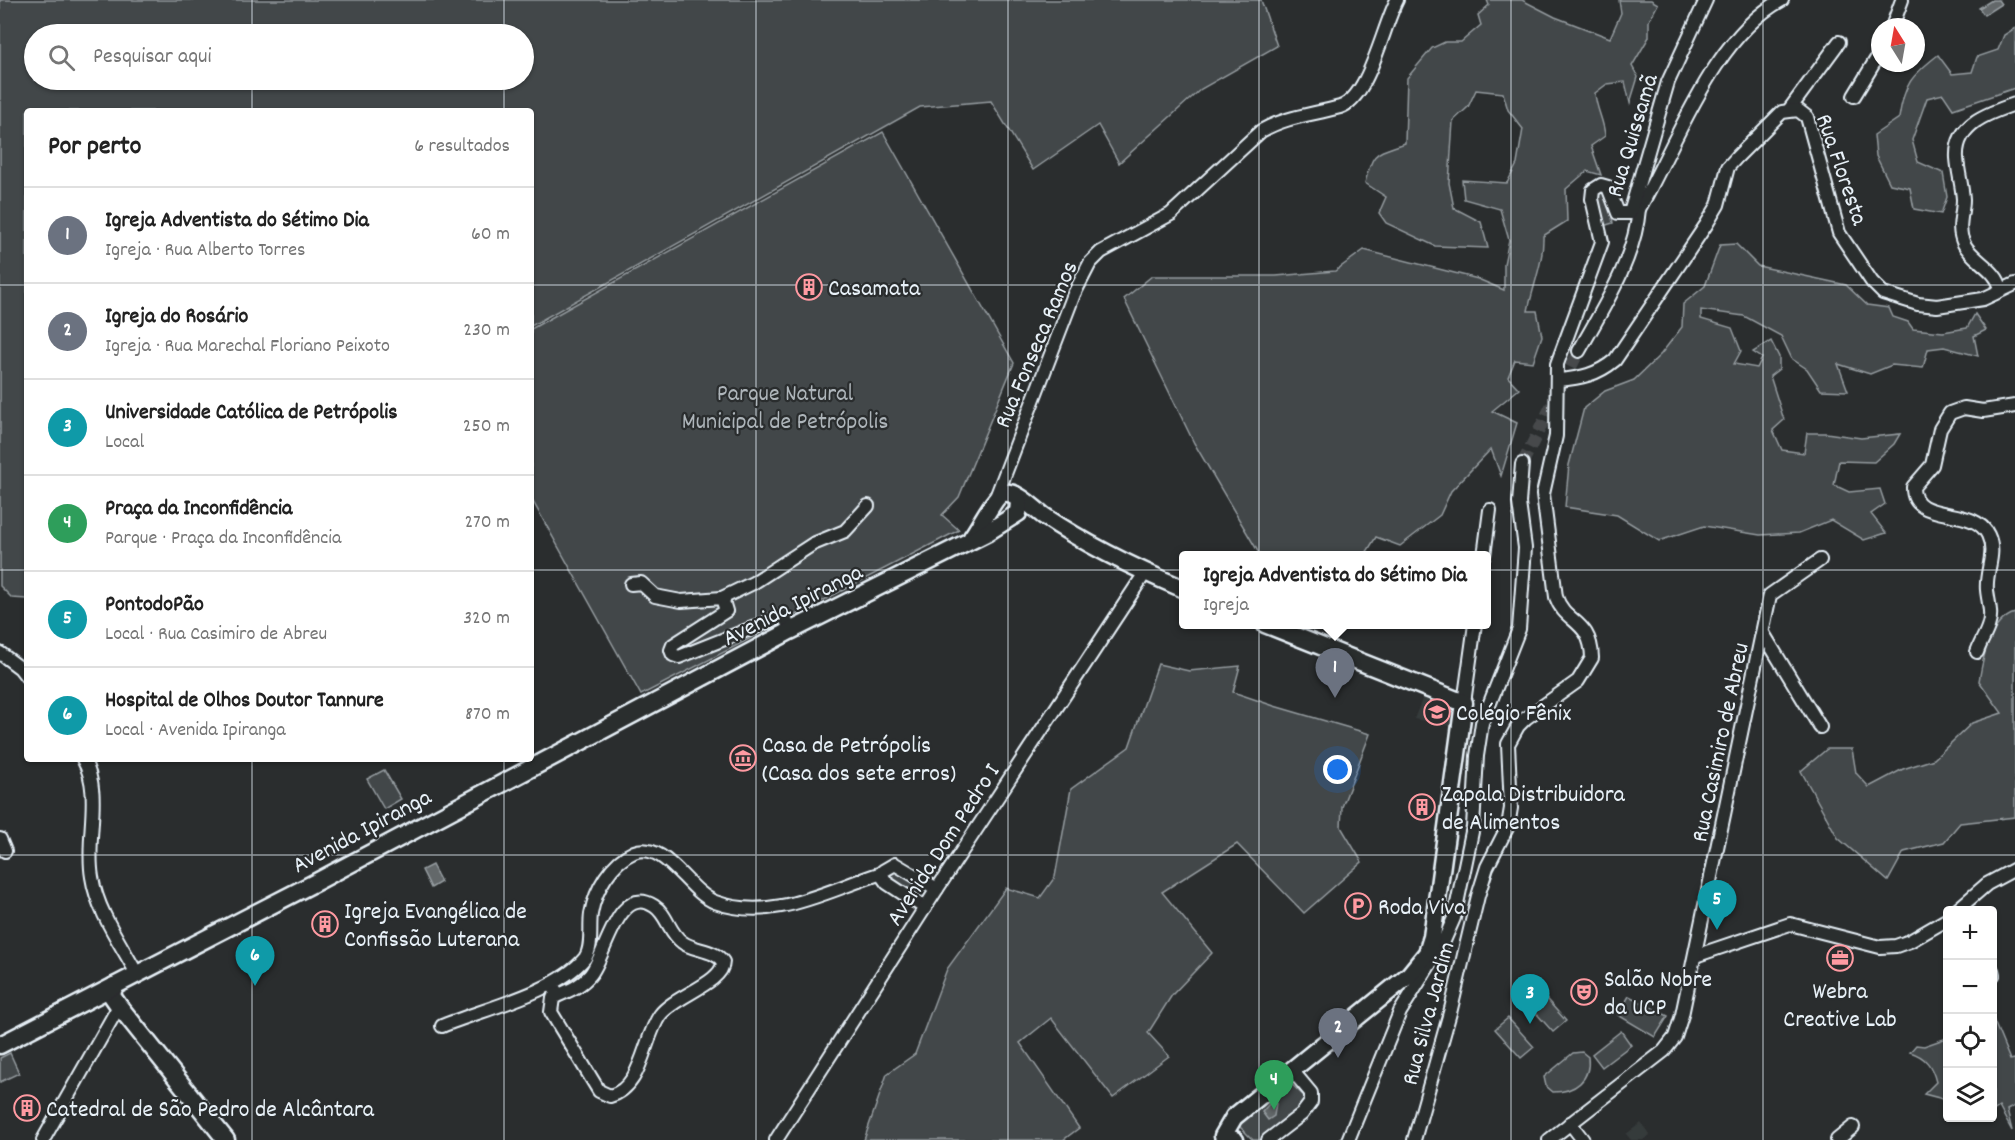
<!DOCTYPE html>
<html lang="pt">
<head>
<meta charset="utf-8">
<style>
  :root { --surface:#fff; --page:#f2f2f2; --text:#222; --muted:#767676; --line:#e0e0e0; --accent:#7c3aed }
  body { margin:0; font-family:Dekko,sans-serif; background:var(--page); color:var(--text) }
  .controls { position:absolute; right:18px; bottom:18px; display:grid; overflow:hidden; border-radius:6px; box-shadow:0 2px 4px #0004 }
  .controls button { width:54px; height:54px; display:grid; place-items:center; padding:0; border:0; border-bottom:2px solid var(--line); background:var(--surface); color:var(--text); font:30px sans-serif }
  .compass { position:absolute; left:1871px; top:18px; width:54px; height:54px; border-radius:50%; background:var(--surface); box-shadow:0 2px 4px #0004; rotate:349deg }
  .you { position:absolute; left:1338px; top:770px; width:21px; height:21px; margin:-15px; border:4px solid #fff; border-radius:50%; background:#1a73e8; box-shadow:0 0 0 9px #1a73e833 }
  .badge { display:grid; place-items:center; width:39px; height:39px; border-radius:50%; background:var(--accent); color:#fff; font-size:20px; font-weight:700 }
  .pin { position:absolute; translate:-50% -50px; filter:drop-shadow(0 2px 3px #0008) }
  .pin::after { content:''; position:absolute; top:32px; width:21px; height:18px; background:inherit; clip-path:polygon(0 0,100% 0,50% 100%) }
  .popup { position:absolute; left:1179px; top:551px; width:312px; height:78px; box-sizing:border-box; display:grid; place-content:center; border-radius:6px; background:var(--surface); filter:drop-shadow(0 2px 4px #0005); font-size:20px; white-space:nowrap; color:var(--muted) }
  .popup b { font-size:22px; color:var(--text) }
  .popup::after { content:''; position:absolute; left:50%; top:100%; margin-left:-12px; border:12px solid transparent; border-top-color:var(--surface) }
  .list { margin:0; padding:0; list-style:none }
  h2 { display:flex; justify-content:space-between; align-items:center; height:78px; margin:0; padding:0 24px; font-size:26px }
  h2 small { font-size:20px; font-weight:400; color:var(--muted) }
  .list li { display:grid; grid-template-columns:39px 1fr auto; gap:18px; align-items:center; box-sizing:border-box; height:96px; padding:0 24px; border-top:2px solid var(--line) }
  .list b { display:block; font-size:22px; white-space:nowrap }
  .list p { margin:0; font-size:20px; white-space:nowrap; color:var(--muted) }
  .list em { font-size:20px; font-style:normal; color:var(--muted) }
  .icon { flex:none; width:33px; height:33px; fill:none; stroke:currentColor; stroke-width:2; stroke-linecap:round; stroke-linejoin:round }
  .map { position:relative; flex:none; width:2015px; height:1140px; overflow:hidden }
  .search { position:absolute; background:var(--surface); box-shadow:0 2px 4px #0004; left:24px; top:24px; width:510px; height:66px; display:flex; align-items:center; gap:15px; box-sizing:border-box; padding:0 21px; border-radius:33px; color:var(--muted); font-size:22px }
  .panel { position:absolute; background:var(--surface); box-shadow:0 2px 4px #0004; left:24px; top:108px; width:510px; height:654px; border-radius:6px }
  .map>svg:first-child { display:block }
  .built { fill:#363a3b }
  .green { fill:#424648; stroke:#959ca0; stroke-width:1.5; fill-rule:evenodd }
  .water { fill:#63686b; stroke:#989fa3; stroke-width:1.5 }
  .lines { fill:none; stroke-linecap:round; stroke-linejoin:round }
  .minor-tunnel { stroke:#464a4c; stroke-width:12; stroke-dasharray:12 6; stroke-linecap:butt }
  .minor-casing { stroke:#e8f1f8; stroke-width:16 }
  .major-casing { stroke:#e8f1f8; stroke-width:21 }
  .minor { stroke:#2a2d2e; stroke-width:12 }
  .major { stroke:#2a2d2e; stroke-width:16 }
  .grid { fill:none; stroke:#e8f1f8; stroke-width:1.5; stroke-opacity:0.55 }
  .labels { text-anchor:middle; stroke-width:4.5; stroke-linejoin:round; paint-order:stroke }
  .street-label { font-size:24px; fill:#e8f1f8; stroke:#2a2d2e }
  .poi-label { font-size:24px; fill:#e8f1f8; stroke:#2a2d2e; text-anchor:start }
  .park-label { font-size:24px; fill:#aeb5ba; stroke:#2a2d2e }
</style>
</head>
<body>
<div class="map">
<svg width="2015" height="1140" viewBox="0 0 2015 1140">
  <rect width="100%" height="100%" fill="#2a2d2e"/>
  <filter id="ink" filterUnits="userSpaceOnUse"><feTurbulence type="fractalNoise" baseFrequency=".0167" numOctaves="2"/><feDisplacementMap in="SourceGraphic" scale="12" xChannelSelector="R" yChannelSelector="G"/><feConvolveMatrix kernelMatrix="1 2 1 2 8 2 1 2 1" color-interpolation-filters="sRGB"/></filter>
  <g filter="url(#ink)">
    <g class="built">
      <polygon points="1423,697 1455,709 1456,727 1414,719"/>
      <polygon points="1641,1123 1650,1135 1643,1140 1631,1140 1626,1134"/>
    </g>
    <g class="green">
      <path d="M0,0H1261L1277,46L1201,89L1119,163L1098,125L1033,170L991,101L920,107L531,326V111H27V599L12,598L0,586ZM34,34H524V80H34Z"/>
      <path d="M1487,0H1522L1555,17L1610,38L1621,13L1619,0H1651L1658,4L1649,21V37L1632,66L1638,77L1630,103L1625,82L1607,84L1595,93C1596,109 1604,120 1605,136L1591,146L1601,175L1587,171L1566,189L1567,221L1543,236C1544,261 1533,285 1528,311H1537L1542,336L1533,362L1515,360L1508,377L1519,389L1492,411L1517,423L1501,476L1491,449L1451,491L1440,515L1400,546L1376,537L1365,555H1260L1194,443L1124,299L1152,276H1276L1335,271L1364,250L1478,279L1504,290V264L1509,240L1500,209L1464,199L1462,180L1507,183L1517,164L1523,129L1508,110L1503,93L1476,90L1468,107L1453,121L1449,183L1454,208L1481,222L1488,248L1435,246L1386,223L1379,213L1386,197L1365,183C1373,150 1375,154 1405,143L1407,78L1432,48L1445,42H1461L1481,25L1478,15L1489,5Z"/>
      <path d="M2015,28V88L1953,109L1943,94L1927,98L1912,140L1918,162L1943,173L1947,197L1941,214L1914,209L1910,188L1890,184L1876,156L1874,135L1899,118C1904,84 1911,76 1938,55L1952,74L1972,72L1977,57L1998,50L2004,35Z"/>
      <polygon points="883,132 1014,363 959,497 942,515 959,530 641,695 531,498 531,329"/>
      <polygon points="1604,191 1608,196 1613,223 1603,226 1598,193"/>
      <polygon points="1736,244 1758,266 1846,285 1867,305 1889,308 1893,317 1908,322 1913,329 1943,332 1967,328 1975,314 1986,330 1974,336 1978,356 1944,347 1928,349 1923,368 1892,365 1870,374 1838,364 1848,391 1821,390 1807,369 1792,359 1781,336 1744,316 1701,310 1701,319 1732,328 1741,351 1734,364 1757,368 1762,358 1753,352 1771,341 1779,357 1779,369 1770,376 1784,420 1773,430 1782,450 1804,453 1807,433 1826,433 1861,438 1900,434 1894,444 1874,462 1839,461 1834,485 1849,492 1880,489 1885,504 1871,514 1886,533 1864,540 1831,520 1799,533 1760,535 1704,526 1659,541 1617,515 1565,507 1569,465 1584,408 1605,391 1634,380 1661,354 1682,327 1683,304 1705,286 1720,245"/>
      <path d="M2015,613V817L1960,823L1944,842L1904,852L1888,881L1838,838L1801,771L1827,749H1852L1856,773L1869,787L1903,769L1934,759L1972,723L2002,713L1979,681C1983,658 1989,621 2015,613Z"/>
      <polygon points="1158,664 1189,671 1240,666 1233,692 1274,706 1370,734 1342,807 1341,827 1362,862 1304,913 1237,844 1162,892 1212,953 1172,995 1148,1033 1169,1056 1113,1098 1051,1018 1020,1043 1079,1128 1063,1140 864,1140 887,1074 915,1054 947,969 1006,888 1040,898 1055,877 1071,789 1129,747"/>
      <polygon points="384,770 401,799 384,809 367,779"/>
      <polygon points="893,868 928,890 927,896 920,897 891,879 888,872"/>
      <polygon points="245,951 259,968 256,974 250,974 239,955"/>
      <polygon points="1540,992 1566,1021 1553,1032 1527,1003"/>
      <polygon points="1629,996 1668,1016 1655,1037 1618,1015"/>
      <polygon points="1508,1018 1534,1047 1521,1058 1495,1029"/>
      <polygon points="1993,1019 2010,1060 2015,1059 2015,1106 2007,1110 2012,1131 1999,1107 1993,1111"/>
      <polygon points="1621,1031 1631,1045 1602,1067 1592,1054"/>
      <path d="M1947,1038H1948L1947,1100L1924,1094L1936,1082C1932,1066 1926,1057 1910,1052L1916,1045L1924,1046Z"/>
      <path d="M1582,1052L1588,1057C1591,1080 1575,1092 1553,1092L1546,1086L1544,1077L1573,1053Z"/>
      <polygon points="10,1053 19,1073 0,1082 0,1058"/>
      <polygon points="1289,1082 1304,1096 1303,1107 1264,1140 1253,1140 1240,1127 1240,1119"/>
    </g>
    <g class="water">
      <polygon points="1992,0 1998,0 2001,4 1984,15 1979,8"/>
      <polygon points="432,865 441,882 431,888 422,870"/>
      <polygon points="1276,1103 1274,1116 1268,1120 1262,1112 1269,1104"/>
    </g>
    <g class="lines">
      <polyline class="minor-tunnel" points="1522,464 1579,351"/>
      <g class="minor-casing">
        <g id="minor">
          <polyline points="1892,27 1902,0"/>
          <polyline points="1854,96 1880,53"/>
          <polyline points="1789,110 1839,42"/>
          <path d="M1630,213L1639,209C1676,145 1713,37 1782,0"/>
          <path d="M2001,289C1997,269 1973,261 1964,244C1956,228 1963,215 1963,199C1962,185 1958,172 1957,158C1955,124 1988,113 2015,104"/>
          <path d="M1579,351C1603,308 1635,259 1639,209"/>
          <path d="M1558,380C1581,378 1597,375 1615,360L1706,225L1718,205L1728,167L1737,157L1782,112L1798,110L1807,117L1839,233L1872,282L1883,293L1918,304L1937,306L1983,299L2015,284"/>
          <path d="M995,500L1074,294L1090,263L1101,252L1171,214L1261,131C1287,116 1312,115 1340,107C1369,98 1383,26 1397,0"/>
          <polyline points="1484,556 1490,510"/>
          <polyline points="631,584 641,583 655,596 681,601 722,598 726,611 673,645 671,650 673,655 679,657 780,617 785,617 790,631"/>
          <polyline points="722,598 753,583 813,544 845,531 868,506"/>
          <polyline points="1763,633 1820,727"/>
          <path d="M1977,652C1980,643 1985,636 1988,627C1993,614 1988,602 1987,590C1985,571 1997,554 1988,535C1974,504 1912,525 1913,487L1932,465L1940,429L1950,413L1964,408L1983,411L2015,406"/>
          <polyline points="0,653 20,668 27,677"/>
          <polyline points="1464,703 1475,624"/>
          <path d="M83,759C103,794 85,837 92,877C97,911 121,944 137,974"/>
          <polyline points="0,839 5,851"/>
          <polyline points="925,908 887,883 882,876 883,871 895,864 937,889"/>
          <polyline points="1957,910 1987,884 2015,869"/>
          <polyline points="1695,956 1790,924 1880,947 1896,946 1910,941 1948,919"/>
          <polyline points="1992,970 1993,975"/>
          <path d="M551,984L559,995L553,998L551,1012L599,1091L610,1096C643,1087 643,1039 660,1015C674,996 723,983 723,962C715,949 693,951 682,942C669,933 667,914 654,906C617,883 606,957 590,975C582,985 571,990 559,995"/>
          <path d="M442,1026C483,1009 556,993 585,958C593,947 589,927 591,914C595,890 611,862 634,852C665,840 688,892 715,902C773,923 827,890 882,873"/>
          <polyline points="1570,1123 1583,1140"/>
          <polyline points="43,1140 119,1006"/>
          <polyline points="776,1140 937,889 1145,573"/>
          <polyline points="1268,1140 1302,1114 1311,1102 1311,1093 1291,1069"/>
          <polyline points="1348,1140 1400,1012 1443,943 1454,918 1473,827 1477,756 1482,723 1519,629 1525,548 1519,503 1522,464"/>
          <path d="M1414,1140L1451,1009L1478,896L1487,867L1508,826L1511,808L1508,744L1518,726L1526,718L1578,681L1592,658C1591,619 1565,624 1556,597L1543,494L1556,436L1557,364L1602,242L1592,199L1593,190L1601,185L1608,187L1618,213H1630L1668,82L1706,0"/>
          <polyline points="1549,1140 1664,1051 1675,1037 1682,1015 1770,595 1820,560"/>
          <polyline points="1837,1140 1853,1127"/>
        </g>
      </g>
      <g class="major-casing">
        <g id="major">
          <path d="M972,537C979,528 995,495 1004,493C1018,491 1034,509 1044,516C1087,545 1136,569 1184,589"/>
          <polyline points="114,986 112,996 119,1006 226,1140"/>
          <polyline points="0,1045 318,881 790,631 988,532 1018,513 1019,502 1014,494"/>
          <polyline points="1235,1140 1223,1136 1234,1117 1409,975 1427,953 1432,937 1464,703 1265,624"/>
        </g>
      </g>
      <use href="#minor" class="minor"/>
      <use href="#major" class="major"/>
    </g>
  </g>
  <path class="grid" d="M252,0V34M504,0V34M756,0V1140M1008,0V1140M1259,0V1140M1511,0V1140M1763,0V1140M252,80V111M504,80V111M0,285H27M531,285H2015M0,570H27M531,570H2015M252,759V1140M504,759V1140M0,855H2015"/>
  <defs>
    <g id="building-ring" transform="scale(1.35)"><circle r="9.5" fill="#2a2d2e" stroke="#ff9aa2" stroke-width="1.5"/><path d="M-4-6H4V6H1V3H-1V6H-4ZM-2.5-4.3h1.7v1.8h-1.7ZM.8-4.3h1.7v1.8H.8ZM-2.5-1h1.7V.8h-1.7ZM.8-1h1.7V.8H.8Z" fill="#ff9aa2"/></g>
    <g id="school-ring" transform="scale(1.35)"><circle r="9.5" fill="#2a2d2e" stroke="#ff9aa2" stroke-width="1.5"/><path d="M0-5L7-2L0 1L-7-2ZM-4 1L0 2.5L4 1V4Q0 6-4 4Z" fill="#ff9aa2"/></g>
    <g id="museum-ring" transform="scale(1.35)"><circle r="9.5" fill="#2a2d2e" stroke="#ff9aa2" stroke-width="1.5"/><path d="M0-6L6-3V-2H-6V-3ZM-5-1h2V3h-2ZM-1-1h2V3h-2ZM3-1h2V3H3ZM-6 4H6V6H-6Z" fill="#ff9aa2"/></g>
    <g id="parking-ring" transform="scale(1.35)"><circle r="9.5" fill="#2a2d2e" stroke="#ff9aa2" stroke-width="1.5"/><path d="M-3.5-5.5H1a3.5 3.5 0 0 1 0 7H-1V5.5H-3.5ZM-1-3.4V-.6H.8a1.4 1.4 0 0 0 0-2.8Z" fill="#ff9aa2"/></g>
    <g id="office-ring" transform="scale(1.35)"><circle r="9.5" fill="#2a2d2e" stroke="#ff9aa2" stroke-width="1.5"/><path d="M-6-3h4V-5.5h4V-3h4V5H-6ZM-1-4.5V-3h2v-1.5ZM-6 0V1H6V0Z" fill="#ff9aa2"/></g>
    <g id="theatre-ring" transform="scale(1.35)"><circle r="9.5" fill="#2a2d2e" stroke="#ff9aa2" stroke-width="1.5"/><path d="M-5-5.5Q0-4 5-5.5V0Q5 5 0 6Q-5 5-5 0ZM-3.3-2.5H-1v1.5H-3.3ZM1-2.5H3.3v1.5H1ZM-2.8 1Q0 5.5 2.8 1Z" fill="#ff9aa2"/></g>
  </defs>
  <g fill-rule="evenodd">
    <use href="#building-ring" x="809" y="287"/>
    <use href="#school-ring" x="1437" y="712"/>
    <use href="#museum-ring" x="743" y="758"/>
    <use href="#building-ring" x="1422" y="807"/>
    <use href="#parking-ring" x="1358" y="906"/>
    <use href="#building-ring" x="325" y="924"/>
    <use href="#office-ring" x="1840" y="958"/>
    <use href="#theatre-ring" x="1584" y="992"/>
    <use href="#building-ring" x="27" y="1108"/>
  </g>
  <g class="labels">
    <g class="street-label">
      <text transform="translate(1631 135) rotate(-73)" y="8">Rua Quissamã</text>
      <text transform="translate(1843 169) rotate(71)" y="8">Rua Floresta</text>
      <text transform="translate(1035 344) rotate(-67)" y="8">Rua Fonseca Ramos</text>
      <text transform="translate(792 604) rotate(-27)" y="8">Avenida Ipiranga</text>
      <text transform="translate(1719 742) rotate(-78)" y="8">Rua Casimiro de Abreu</text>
      <text transform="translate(361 830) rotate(-28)" y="8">Avenida Ipiranga</text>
      <text transform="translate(942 844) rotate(-57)" y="8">Avenida Dom Pedro I</text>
      <text transform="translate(1427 1013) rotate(-75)" y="8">Rua Silva Jardim</text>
    </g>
    <g class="poi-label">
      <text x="828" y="295">Casamata</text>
      <text x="1456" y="720">Colégio Fênix</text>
      <text x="762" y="752">Casa de Petrópolis<tspan x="762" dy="28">(Casa dos sete erros)</tspan></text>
      <text x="1442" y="801">Zapala Distribuidora<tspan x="1442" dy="28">de Alimentos</tspan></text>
      <text x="1378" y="914">Roda Viva</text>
      <text x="344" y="918">Igreja Evangélica de<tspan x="344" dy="28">Confissão Luterana</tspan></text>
      <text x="1604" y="986">Salão Nobre<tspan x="1604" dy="28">da UCP</tspan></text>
      <text x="1840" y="998" text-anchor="middle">Webra<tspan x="1840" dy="28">Creative Lab</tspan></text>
      <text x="46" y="1116">Catedral de São Pedro de Alcântara</text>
    </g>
    <g class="park-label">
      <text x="785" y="400">Parque Natural<tspan x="785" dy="28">Municipal de Petrópolis</tspan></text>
    </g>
  </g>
</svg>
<div class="controls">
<button>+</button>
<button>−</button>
<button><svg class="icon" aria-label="locate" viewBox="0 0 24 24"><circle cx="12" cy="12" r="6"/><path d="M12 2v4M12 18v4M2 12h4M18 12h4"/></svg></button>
<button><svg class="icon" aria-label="layers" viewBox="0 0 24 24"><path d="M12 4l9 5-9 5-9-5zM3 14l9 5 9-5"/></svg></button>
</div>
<svg class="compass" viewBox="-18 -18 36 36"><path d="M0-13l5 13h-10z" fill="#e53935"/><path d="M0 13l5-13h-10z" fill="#767676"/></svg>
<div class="you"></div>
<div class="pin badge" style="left:1335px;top:698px;background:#6b7280">1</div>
<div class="popup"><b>Igreja Adventista do Sétimo Dia</b>Igreja</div>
<div class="pin badge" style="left:1338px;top:1058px;background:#6b7280">2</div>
<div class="pin badge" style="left:1530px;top:1024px;background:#0f9aa8">3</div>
<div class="pin badge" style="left:1274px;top:1110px;background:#2e9e5b">4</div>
<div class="pin badge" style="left:1717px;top:930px;background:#0f9aa8">5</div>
<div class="pin badge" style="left:255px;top:986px;background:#0f9aa8">6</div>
<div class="search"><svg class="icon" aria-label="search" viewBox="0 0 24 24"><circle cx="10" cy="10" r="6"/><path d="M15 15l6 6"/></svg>Pesquisar aqui</div>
<section class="panel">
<h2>Por perto<small>6 resultados</small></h2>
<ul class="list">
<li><span class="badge" style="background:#6b7280">1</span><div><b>Igreja Adventista do Sétimo Dia</b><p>Igreja · Rua Alberto Torres</p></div><em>60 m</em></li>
<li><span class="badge" style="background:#6b7280">2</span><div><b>Igreja do Rosário</b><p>Igreja · Rua Marechal Floriano Peixoto</p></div><em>230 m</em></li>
<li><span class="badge" style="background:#0f9aa8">3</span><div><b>Universidade Católica de Petrópolis</b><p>Local</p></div><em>250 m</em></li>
<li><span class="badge" style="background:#2e9e5b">4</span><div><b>Praça da Inconfidência</b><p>Parque · Praça da Inconfidência</p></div><em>270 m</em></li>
<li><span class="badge" style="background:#0f9aa8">5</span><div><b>PontodoPão</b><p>Local · Rua Casimiro de Abreu</p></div><em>320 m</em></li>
<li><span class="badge" style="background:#0f9aa8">6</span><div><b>Hospital de Olhos Doutor Tannure</b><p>Local · Avenida Ipiranga</p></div><em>870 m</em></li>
</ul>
</section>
</div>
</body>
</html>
